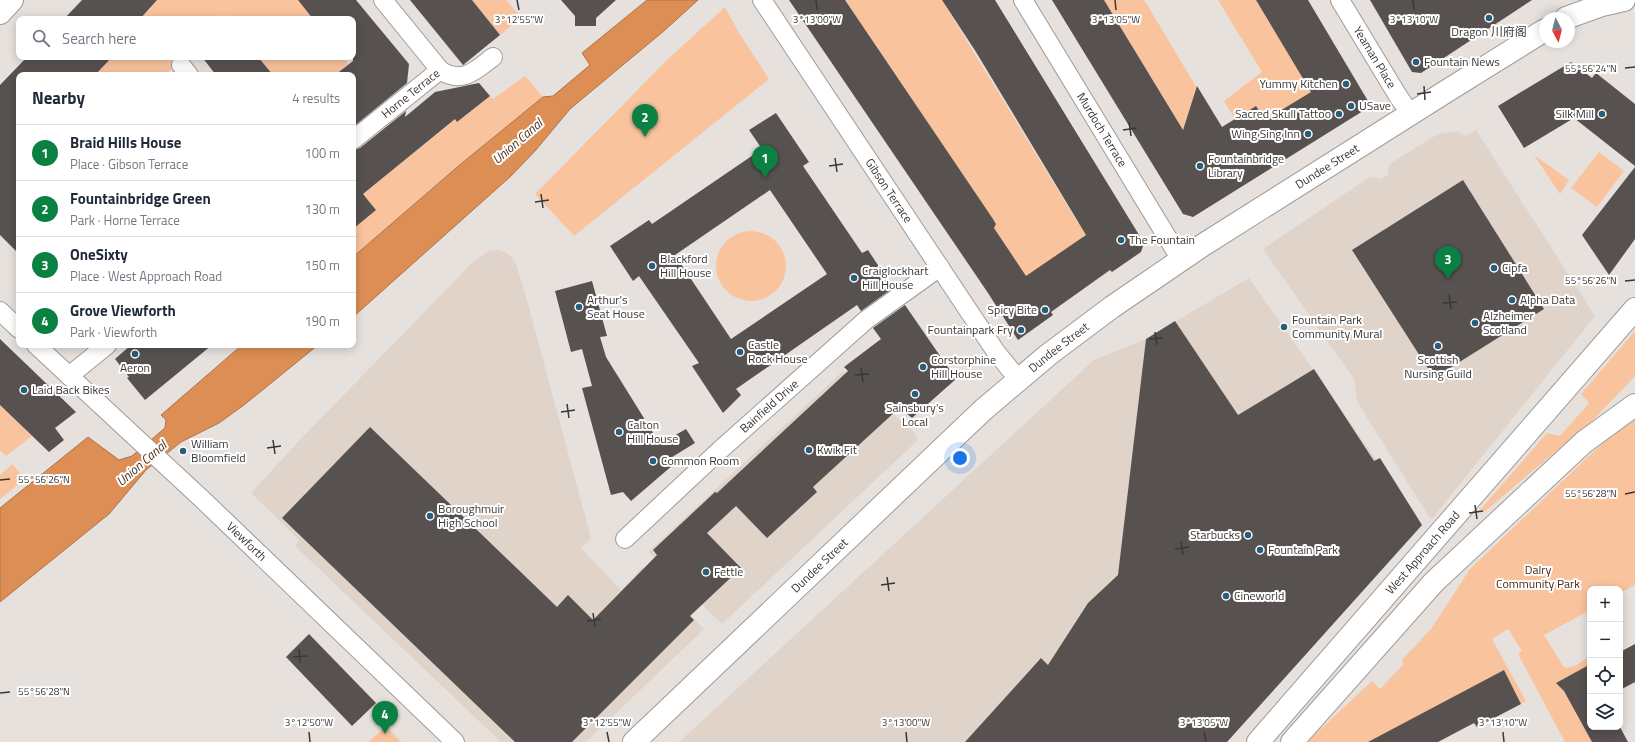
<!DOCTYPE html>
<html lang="en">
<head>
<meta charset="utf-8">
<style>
  :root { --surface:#fff; --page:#f2f2f3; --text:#1f2937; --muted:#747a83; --line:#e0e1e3; --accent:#0b8043 }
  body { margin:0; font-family:"Titillium Web","Noto Sans SC",sans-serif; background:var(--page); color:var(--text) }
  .controls { position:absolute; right:12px; bottom:12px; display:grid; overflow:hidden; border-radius:8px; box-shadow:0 2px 10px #0003 }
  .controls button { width:36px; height:36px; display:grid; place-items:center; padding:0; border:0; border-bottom:1px solid var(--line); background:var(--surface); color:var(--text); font:20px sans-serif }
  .compass { position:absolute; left:1539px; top:12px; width:36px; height:36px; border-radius:50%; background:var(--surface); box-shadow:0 2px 10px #0003; rotate:173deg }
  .you { position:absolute; left:960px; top:458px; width:14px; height:14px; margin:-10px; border:3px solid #fff; border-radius:50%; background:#1a73e8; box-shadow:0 0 0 6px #1a73e833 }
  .badge { display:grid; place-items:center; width:26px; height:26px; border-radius:50%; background:var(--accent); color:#fff; font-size:13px; font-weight:700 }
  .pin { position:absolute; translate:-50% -33px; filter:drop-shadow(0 1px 2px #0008) }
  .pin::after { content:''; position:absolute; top:21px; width:14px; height:12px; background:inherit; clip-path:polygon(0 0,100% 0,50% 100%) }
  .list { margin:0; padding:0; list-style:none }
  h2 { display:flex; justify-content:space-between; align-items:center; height:52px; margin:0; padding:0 16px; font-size:17px }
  h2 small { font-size:13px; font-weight:400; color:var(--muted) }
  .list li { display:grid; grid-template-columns:26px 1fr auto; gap:12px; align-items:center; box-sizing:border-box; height:56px; padding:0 16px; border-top:1px solid var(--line) }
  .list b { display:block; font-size:15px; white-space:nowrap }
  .list p { margin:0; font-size:13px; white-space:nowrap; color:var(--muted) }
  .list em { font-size:13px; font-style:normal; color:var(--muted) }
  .icon { flex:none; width:22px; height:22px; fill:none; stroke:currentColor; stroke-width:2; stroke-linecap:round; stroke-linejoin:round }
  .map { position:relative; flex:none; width:1635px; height:742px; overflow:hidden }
  .search { position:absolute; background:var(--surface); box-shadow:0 2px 10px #0003; left:16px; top:16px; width:340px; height:44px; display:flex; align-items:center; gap:10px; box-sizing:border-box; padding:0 14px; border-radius:8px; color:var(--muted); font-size:15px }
  .panel { position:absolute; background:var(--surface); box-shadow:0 2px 10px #0003; left:16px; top:72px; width:340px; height:276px; border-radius:8px }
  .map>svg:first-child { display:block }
  .built { fill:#dfd3ca }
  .green { fill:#f9c39e }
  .water { fill:#dd8e55; stroke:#ac744c }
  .building { fill:#57524f; fill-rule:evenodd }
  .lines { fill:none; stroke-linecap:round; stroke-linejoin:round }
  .minor-casing { stroke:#a09b97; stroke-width:20 }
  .tertiary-casing { stroke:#a09b97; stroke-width:24 }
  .minor { stroke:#fff; stroke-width:18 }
  .tertiary { stroke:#fff; stroke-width:22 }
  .ticks { fill:none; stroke:#3a3736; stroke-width:1.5 }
  .poi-dot { fill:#295d79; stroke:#fff; stroke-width:1.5 }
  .labels { text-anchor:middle; stroke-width:4; stroke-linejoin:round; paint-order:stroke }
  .poi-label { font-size:12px; fill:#3a3736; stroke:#fff; text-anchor:start }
  .street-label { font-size:12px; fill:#3a3736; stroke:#fff }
  .park-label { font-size:12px; fill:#4a2a11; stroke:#fff }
  .water-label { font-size:13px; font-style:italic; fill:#513018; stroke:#fff }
  .ticks-label { font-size:10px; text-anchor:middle; fill:#3a3736; stroke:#fff; stroke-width:4; stroke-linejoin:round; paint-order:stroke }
</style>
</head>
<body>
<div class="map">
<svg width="1635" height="742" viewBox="0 0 1635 742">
  <rect width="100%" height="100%" fill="#e7e1dd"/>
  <g class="built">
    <polygon points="1476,130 1595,316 1431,520 1361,408 1357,401 1354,379 1263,249 1368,178 1375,177 1380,179 1388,175 1388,168 1391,163 1438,134 1457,131 1466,136"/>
    <polygon points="497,250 505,252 512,257 516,264 525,293 591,538 581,548 621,590 642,568 704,629 586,742 501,742 295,546 299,540 251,493 296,444 473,262 489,251"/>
    <polygon points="1249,278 1422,525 1227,742 679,742 1094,360 1146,339"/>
    <polygon points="843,371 915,433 918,440 722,624 648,552"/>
  </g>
  <g class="green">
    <polygon points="146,0 298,0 313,19 227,19 224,15 219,19 140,19 151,8 144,1"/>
    <polygon points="472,0 506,0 521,17 500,35"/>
    <polygon points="845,0 942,0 1078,223 1085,219 1092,231 1022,281 994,228 996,224"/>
    <polygon points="1104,0 1144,0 1148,6 1198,90 1195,93 1183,130"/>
    <polygon points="1218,0 1256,0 1311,92 1265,120 1256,106 1235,119 1224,101 1262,72"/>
    <polygon points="725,7 739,33 769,79 574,236 535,194 669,58"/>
    <polygon points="104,57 108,61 112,57 183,57 165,75 95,75"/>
    <polygon points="258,57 344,57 347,61 347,65 335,75 273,75"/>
    <polygon points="525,76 543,97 462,163 353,257 353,229 376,210 363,194 455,119 457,122 490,96 493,99"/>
    <polygon points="1599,152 1624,171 1597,207 1571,188"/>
    <polygon points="1534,155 1569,180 1560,194"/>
    <circle cx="751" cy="266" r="35"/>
    <polygon points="1635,331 1635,376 1595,418 1484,512 1480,510 1547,433 1560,436 1589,403 1581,394"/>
    <polygon points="0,405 32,436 6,456 0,450"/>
    <path d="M1635,417V585L1620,593V589H1590V610L1544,635L1564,667C1573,670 1583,660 1590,656V668L1587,666L1568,679L1564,678L1560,687L1564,691L1592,742H1565L1518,654L1522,651L1508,629L1492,639L1526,701L1521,704L1504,671L1375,742H1307L1372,681L1380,689L1403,665L1402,660L1431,629L1470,569L1608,438Z"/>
    <polygon points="12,464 25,479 0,499 0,475"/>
    <polygon points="386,726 401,742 368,742"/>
  </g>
  <g class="water">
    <polygon points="647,0 698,0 665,30 570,109 535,151 511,176 353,317 353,257 462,163 543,97 553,96 590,65 582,53"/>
    <polygon points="242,345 318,345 244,405 219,423 181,442 146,470 109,514 0,602 0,508 88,437 119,460 132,456 165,428 166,420 161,415"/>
  </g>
  <g class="building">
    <polygon points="82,0 157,0 140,19 64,19"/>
    <polygon points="298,0 356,0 409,64 407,83 353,127 353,75 335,75 353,61 353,19 313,19"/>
    <polygon points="410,0 472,0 500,35 463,65"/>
    <polygon points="561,0 616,0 596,18 596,26 575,26 575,16"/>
    <polygon points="789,0 845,0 993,219 996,224 994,228 1026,276 1086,235 976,52 942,0 995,0 1144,243 1141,252 1112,272 1110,270 1051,312 1053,315 1018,340 988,293"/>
    <polygon points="1052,0 1104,0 1183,130 1197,86 1222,127 1256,106 1265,120 1311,92 1256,0 1308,0 1371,106 1193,217 1183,214"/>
    <polygon points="1370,0 1532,0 1421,73 1412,72"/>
    <polygon points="27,57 112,57 95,75 19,75 19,254 0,235 0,85"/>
    <polygon points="202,57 258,57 273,75 216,75"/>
    <polygon points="1571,62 1592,78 1596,73 1635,104 1635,166 1574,118 1524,148 1498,106"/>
    <polygon points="479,83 490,96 457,122 455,119 363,194 376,210 353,229 353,150 360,148 406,111 405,117 435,92"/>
    <path d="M776,113L809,162L803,166L862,253L868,250L893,288L861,311L857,305L736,389L741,395L723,413L692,366L699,363L639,276L633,281L610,246L649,220L652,224L762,149L749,130ZM770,190L827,274L731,339L675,255Z"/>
    <polygon points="1635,167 1635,239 1609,275 1582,235"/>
    <polygon points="1463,180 1544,309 1434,378 1352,250"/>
    <polygon points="592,281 607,336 600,337 606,357 660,444 686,429 695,443 669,459 673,465 631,501 623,492 611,495 582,388 592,386 582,349 571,352 555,291"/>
    <polygon points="905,305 956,379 912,418 900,408 897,410 813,487 817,492 767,538 736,506 707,533 741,568 690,616 694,620 572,742 515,742 282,518 370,427 557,607 568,595 593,620 657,555 653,550 715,492 717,493 848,371 844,367 881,339 873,328"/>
    <polygon points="1175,321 1238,415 1314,369 1374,461 1380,458 1422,525 1227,742 965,742 1041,658 1048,665 1088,603 1118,575 1146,339"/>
    <polygon points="0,339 76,412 55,428 64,440 49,452 0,405"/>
    <polygon points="131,345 212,345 145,400 127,378 129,377 115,359"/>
    <polygon points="309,634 376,703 352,726 286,657"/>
    <polygon points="1635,644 1635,682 1620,690 1620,652"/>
    <polygon points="1587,666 1590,668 1590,727 1620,727 1628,742 1592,742 1564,691 1556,683"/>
    <polygon points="1504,670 1521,704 1477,727 1474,723 1438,742 1368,742"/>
  </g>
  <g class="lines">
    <g class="minor-casing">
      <g id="minor">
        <polyline points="383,0 440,70"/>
        <path id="s1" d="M762,0L996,352L1018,379"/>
        <path id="s2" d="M1023,0L1181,260"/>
        <path id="s3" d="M1340,0L1398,96L1410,113"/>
        <polyline points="181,65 189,75"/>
        <path id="s4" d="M353,140L440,70C462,85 476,70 493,57"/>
        <polyline points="0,311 19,329"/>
        <path id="s5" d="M36,345L203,500L455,742"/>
        <polyline points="69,376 107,345"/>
        <path id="s6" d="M625,539L719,451L866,320L940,267"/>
      </g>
    </g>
    <g class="tertiary-casing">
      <g id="tertiary">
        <polyline points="0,13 12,0"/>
        <polyline points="1566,18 1602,5 1624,0"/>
        <path id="s7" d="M634,742L983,410L1048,355L1112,307L1203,245L1450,89L1545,30"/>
        <path id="s8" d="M1258,742L1635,309"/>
        <polyline points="1292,742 1434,582 1584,442 1635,405"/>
      </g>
    </g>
    <use href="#minor" class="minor"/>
    <use href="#tertiary" class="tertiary"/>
  </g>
  <path class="ticks" d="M517,0L519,10M816,0L817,10M1115,0L1116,10M1413,0L1414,10M1625,68L1635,67M1424,86L1425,100M1417,94L1431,92M1129,122L1131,136M1123,130L1137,128M835,158L837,172M829,166L843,164M541,194L543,208M535,202L549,200M1625,281L1635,280M1449,295L1451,309M1443,303L1457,302M1155,332L1157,345M1149,339L1163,338M861,368L863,382M855,375L869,374M567,404L569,418M561,412L575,410M273,440L275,454M267,448L281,446M0,480L10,479M1625,494L1635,492M1475,505L1477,519M1469,513L1483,511M1181,541L1183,555M1175,549L1189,547M887,577L889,591M881,585L895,583M593,613L595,627M587,621L601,619M299,649L300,663M293,657L307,656M0,693L10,692M309,732L310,742M607,732L609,742M906,732L907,742M1204,732L1206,742M1503,732L1504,742"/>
  <g class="poi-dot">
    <circle cx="1489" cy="18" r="4"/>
    <circle cx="1416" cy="62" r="4"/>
    <circle cx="1346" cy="84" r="4"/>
    <circle cx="1351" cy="106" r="4"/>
    <circle cx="1339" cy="114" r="4"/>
    <circle cx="1602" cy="114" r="4"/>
    <circle cx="1308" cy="134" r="4"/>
    <circle cx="1200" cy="166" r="4"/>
    <circle cx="1121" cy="240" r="4"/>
    <circle cx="652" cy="266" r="4"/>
    <circle cx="1494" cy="268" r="4"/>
    <circle cx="854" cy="278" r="4"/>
    <circle cx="1512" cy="300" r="4"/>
    <circle cx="579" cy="307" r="4"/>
    <circle cx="1045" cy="310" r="4"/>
    <circle cx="1475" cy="323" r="4"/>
    <circle cx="1284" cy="327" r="4"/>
    <circle cx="1021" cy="330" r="4"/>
    <circle cx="1438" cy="346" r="4"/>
    <circle cx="740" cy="352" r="4"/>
    <circle cx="135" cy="354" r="4"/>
    <circle cx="923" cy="367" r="4"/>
    <circle cx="24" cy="390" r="4"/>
    <circle cx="915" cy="394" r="4"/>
    <circle cx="619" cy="432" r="4"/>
    <circle cx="809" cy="450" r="4"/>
    <circle cx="183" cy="451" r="4"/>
    <circle cx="653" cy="461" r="4"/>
    <circle cx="430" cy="516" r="4"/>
    <circle cx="1248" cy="535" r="4"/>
    <circle cx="1260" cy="550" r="4"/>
    <circle cx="706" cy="572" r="4"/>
    <circle cx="1226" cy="596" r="4"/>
  </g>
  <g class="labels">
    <g class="poi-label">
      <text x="1489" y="36" text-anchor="middle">Dragon 川府阁</text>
      <text x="1424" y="66">Fountain News</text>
      <text x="1338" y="88" text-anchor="end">Yummy Kitchen</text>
      <text x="1359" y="110">USave</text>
      <text x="1331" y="118" text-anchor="end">Sacred Skull Tattoo</text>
      <text x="1594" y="118" text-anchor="end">Silk Mill</text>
      <text x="1300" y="138" text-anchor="end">Wing Sing Inn</text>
      <text x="1208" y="163">Fountainbridge<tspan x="1208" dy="14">Library</tspan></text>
      <text x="1129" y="244">The Fountain</text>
      <text x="660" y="263">Blackford<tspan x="660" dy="14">Hill House</tspan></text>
      <text x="1502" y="272">Cipfa</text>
      <text x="862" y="275">Craiglockhart<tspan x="862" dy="14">Hill House</tspan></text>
      <text x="587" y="304">Arthur's<tspan x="587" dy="14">Seat House</tspan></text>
      <text x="1520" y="304">Alpha Data</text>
      <text x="1037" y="314" text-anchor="end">Spicy Bite</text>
      <text x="1483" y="320">Alzheimer<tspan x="1483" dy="14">Scotland</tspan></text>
      <text x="1292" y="324">Fountain Park<tspan x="1292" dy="14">Community Mural</tspan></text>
      <text x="1013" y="334" text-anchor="end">Fountainpark Fry</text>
      <text x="748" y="349">Castle<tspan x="748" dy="14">Rock House</tspan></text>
      <text x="931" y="364">Corstorphine<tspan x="931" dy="14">Hill House</tspan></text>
      <text x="1438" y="364" text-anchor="middle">Scottish<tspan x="1438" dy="14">Nursing Guild</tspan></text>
      <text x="135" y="372" text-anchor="middle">Aeron</text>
      <text x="32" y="394">Laid Back Bikes</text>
      <text x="915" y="412" text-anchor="middle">Sainsbury's<tspan x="915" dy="14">Local</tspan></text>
      <text x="627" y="429">Calton<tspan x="627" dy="14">Hill House</tspan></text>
      <text x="191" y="448">William<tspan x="191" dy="14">Bloomfield</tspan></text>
      <text x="817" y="454">Kwik Fit</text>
      <text x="661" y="465">Common Room</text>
      <text x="438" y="513">Boroughmuir<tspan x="438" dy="14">High School</tspan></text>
      <text x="1240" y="539" text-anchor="end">Starbucks</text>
      <text x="1268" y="554">Fountain Park</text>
      <text x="714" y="576">Fettle</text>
      <text x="1234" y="600">Cineworld</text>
    </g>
    <g class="street-label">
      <text dy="4" stroke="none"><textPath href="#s3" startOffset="67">Yeaman Place</textPath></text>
      <text dy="4" stroke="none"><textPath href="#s4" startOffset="74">Horne Terrace</textPath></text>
      <text dy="4" stroke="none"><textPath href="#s2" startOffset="152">Murdoch Terrace</textPath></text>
      <text dy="4" stroke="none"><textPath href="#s7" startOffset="904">Dundee Street</textPath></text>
      <text dy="4" stroke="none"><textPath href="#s1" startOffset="229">Gibson Terrace</textPath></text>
      <text dy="4" stroke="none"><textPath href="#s7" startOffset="580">Dundee Street</textPath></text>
      <text dy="4" stroke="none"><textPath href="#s6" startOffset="196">Bainfield Drive</textPath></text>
      <text dy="4" stroke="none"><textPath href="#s5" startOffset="288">Viewforth</textPath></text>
      <text dy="4" stroke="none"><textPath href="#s8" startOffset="251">West Approach Road</textPath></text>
      <text dy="4" stroke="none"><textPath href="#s7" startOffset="256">Dundee Street</textPath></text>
    </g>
    <g class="park-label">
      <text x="1538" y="574">Dalry<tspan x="1538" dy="14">Community Park</tspan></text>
    </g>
    <g class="water-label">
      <text transform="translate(517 141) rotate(-41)" y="5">Union Canal</text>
      <text transform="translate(141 463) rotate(-41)" y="5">Union Canal</text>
    </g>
  </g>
  <g class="ticks-label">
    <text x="519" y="23">3°12'55"W</text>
    <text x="817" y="23">3°13'00"W</text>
    <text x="1116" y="23">3°13'05"W</text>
    <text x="1414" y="23">3°13'10"W</text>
    <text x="1591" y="72">55°56'24"N</text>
    <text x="1591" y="284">55°56'26"N</text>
    <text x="44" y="483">55°56'26"N</text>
    <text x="1591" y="497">55°56'28"N</text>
    <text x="44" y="695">55°56'28"N</text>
    <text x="309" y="726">3°12'50"W</text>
    <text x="607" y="726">3°12'55"W</text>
    <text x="906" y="726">3°13'00"W</text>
    <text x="1204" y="726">3°13'05"W</text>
    <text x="1503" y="726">3°13'10"W</text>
  </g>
</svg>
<div class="controls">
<button>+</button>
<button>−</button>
<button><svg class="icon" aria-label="locate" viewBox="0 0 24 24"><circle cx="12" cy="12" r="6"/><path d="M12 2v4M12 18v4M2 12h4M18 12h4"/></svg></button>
<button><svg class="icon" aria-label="layers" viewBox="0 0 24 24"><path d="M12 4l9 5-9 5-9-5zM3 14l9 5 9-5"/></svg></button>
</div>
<svg class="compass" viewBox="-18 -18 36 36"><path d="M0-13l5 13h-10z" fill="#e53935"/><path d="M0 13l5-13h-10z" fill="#747a83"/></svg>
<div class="you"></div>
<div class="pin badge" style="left:765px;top:178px">1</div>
<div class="pin badge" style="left:645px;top:137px">2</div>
<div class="pin badge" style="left:1448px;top:279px">3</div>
<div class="pin badge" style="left:385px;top:734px">4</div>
<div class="search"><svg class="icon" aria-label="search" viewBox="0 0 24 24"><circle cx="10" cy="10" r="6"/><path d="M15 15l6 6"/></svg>Search here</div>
<section class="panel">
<h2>Nearby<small>4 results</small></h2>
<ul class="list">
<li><span class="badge">1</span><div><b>Braid Hills House</b><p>Place · Gibson Terrace</p></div><em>100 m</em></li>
<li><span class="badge">2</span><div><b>Fountainbridge Green</b><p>Park · Horne Terrace</p></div><em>130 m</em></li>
<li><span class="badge">3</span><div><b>OneSixty</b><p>Place · West Approach Road</p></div><em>150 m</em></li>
<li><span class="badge">4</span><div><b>Grove Viewforth</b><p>Park · Viewforth</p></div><em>190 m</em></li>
</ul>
</section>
</div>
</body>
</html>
